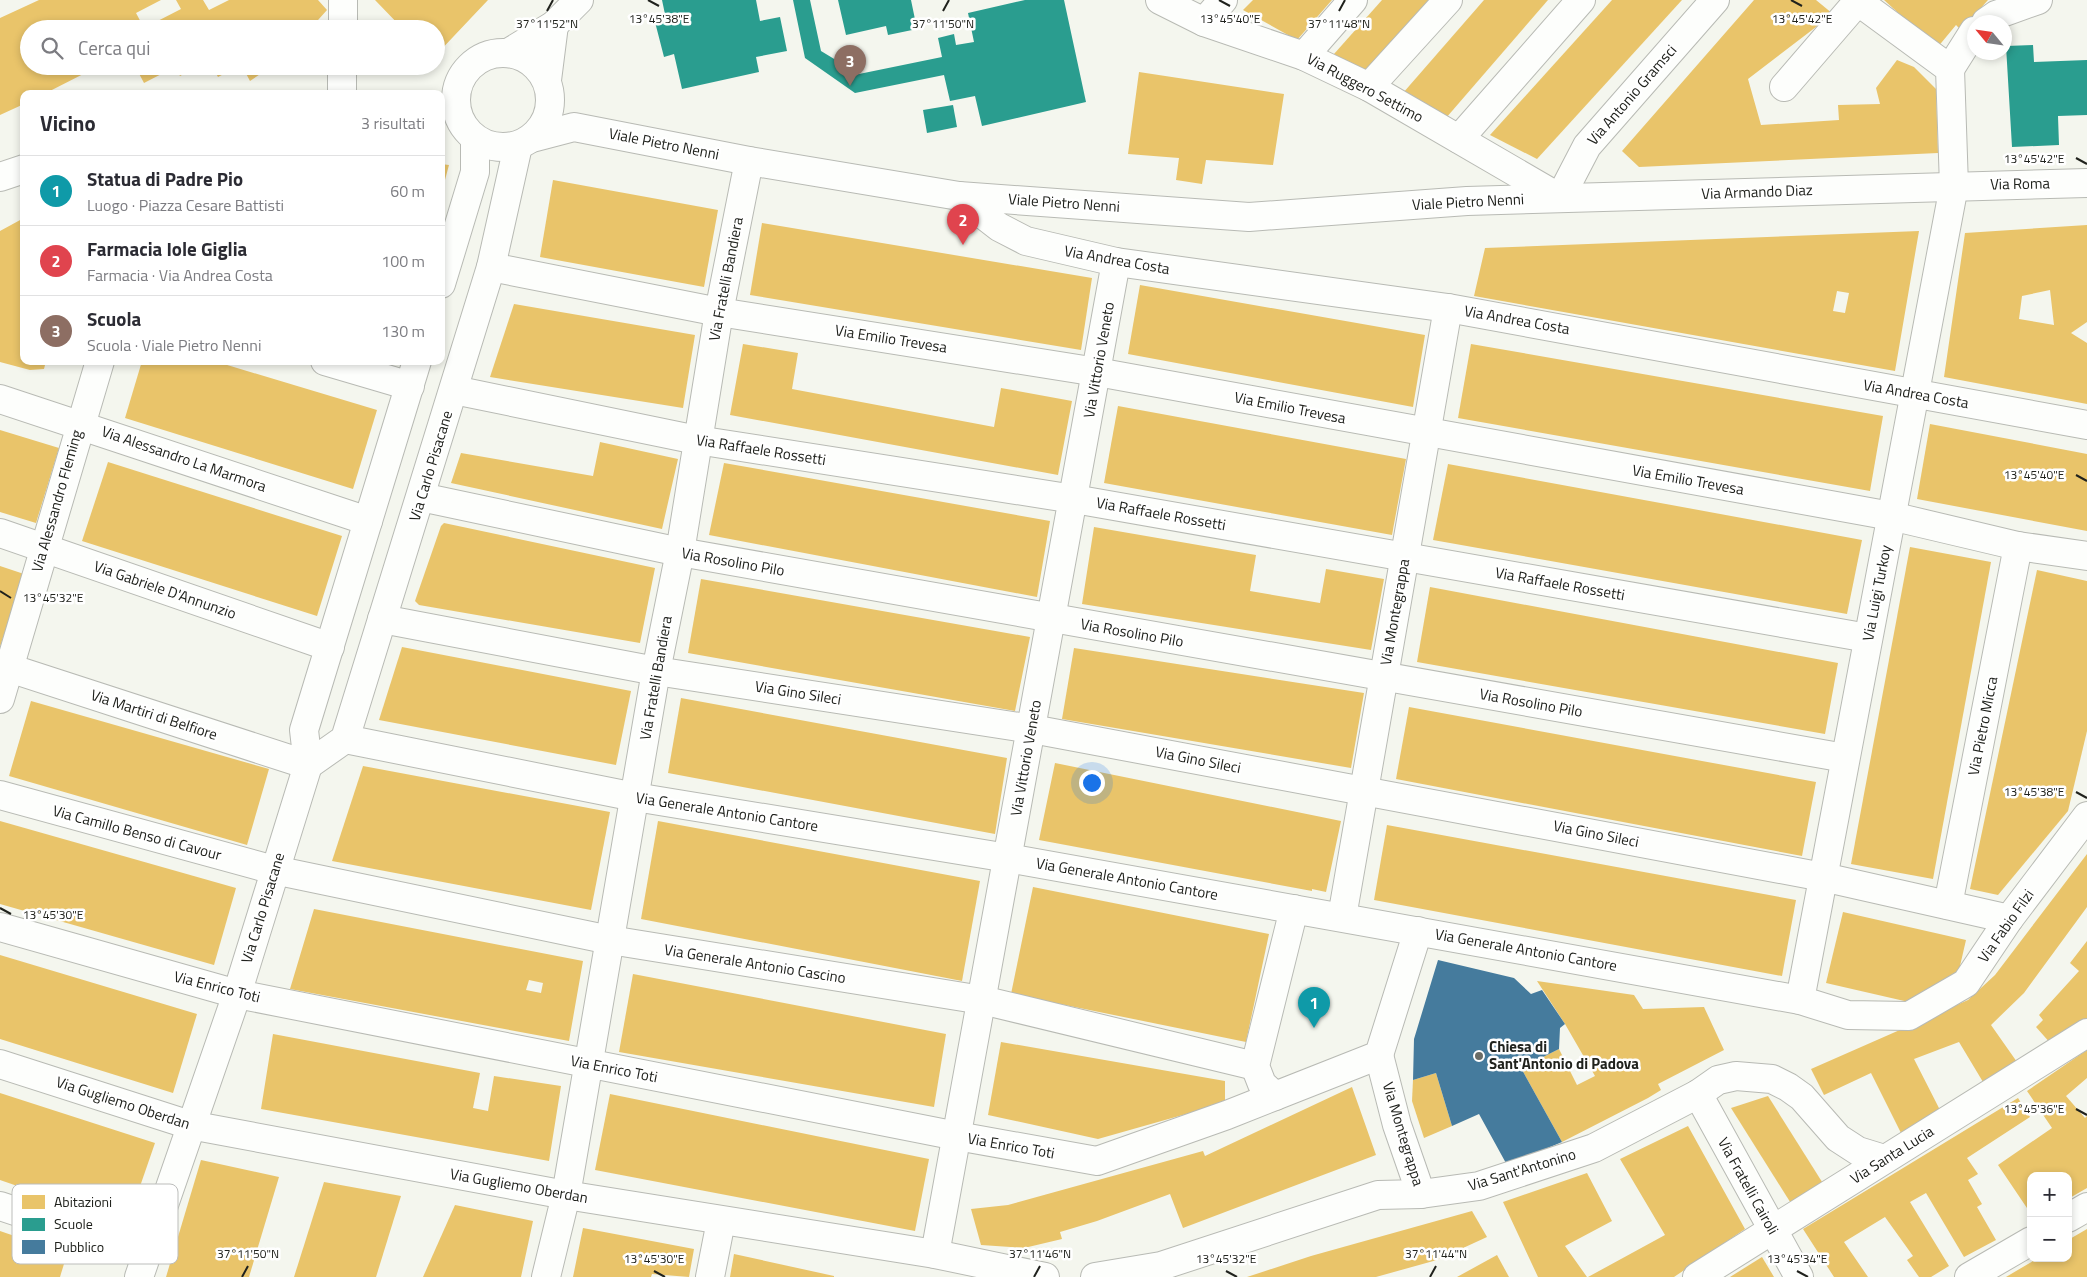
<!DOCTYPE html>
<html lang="it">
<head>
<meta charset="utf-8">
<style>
  :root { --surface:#fff; --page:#f7f7f7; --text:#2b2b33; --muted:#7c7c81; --line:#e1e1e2; --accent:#1a73e8 }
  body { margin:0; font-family:"Titillium Web",sans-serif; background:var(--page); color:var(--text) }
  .controls { position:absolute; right:15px; bottom:15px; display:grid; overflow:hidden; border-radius:10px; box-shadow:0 2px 8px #0003 }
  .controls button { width:45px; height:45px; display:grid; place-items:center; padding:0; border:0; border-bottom:1px solid var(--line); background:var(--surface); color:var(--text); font:25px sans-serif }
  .compass { position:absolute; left:1967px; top:15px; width:45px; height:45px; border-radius:50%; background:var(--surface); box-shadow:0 2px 8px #0003; rotate:299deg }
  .you { position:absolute; left:1091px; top:782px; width:18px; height:18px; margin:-12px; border:4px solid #fff; border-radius:50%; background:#1a73e8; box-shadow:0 0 0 8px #1a73e833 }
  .badge { display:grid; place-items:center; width:32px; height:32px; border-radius:50%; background:var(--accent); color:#fff; font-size:16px; font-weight:700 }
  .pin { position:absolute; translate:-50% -41px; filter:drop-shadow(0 1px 2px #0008) }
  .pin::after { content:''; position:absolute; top:26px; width:18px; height:15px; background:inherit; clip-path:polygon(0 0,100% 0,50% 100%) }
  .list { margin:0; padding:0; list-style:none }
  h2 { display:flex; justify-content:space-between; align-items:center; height:65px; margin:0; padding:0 20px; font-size:21px }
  h2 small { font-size:16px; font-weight:400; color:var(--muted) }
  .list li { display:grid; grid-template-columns:32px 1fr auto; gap:15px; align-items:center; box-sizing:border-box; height:70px; padding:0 20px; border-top:1px solid var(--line) }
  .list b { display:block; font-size:19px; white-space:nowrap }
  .list p { margin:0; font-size:16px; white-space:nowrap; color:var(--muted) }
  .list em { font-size:16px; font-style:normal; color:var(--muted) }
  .icon { flex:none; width:28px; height:28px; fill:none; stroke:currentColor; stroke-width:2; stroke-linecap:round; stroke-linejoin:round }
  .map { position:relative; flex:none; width:2087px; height:1277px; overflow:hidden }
  .search { position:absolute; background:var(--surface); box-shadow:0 2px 8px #0003; left:20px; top:20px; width:425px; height:55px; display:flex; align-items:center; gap:12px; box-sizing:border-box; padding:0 18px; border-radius:28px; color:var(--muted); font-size:19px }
  .panel { position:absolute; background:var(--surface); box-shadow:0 2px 8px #0003; left:20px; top:90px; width:425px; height:275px; border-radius:10px }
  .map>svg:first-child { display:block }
  .homes { fill:#e9c46a; fill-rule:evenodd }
  .schools { fill:#2a9d8f }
  .public { fill:#457b9d }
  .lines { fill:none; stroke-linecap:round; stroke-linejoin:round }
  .street-casing { stroke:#b8bab4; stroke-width:30 }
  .secondary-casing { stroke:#b8bab4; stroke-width:30 }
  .street { stroke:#fdfefc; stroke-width:28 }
  .secondary { stroke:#fdfefc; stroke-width:28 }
  .ticks { fill:none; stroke:#20221d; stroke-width:2 }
  .poi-dot { fill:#6a6c66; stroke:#fff; stroke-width:2 }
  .labels { text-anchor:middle; stroke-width:5; stroke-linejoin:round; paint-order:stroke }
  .street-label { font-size:15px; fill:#20221d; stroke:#fff }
  .poi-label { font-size:15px; font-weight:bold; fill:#20221d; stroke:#fff; text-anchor:start }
  .key { fill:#fff; stroke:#bcbdbb; stroke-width:1 }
  .key-label { font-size:14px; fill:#20221d }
  .ticks-label { font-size:12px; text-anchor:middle; fill:#20221d; stroke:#fff; stroke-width:5; stroke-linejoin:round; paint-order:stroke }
</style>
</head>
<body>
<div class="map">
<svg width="2087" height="1277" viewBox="0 0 2087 1277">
  <rect width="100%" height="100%" fill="#f4f6ee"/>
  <g class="homes">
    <polygon points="39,0 161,0 136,13 144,28 181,9 176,0 203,0 209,10 229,0 318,0 327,10 310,29 29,29 29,66 99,66 44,94 24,94 24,104 0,115 0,18"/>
    <polygon points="375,0 488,0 436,55 436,29 403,29"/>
    <polygon points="1253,0 1332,0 1297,40 1243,10"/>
    <polygon points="1382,0 1431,0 1366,74 1334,54"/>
    <polygon points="1484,0 1548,0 1446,118 1403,93"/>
    <polygon points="1612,0 1682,0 1537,159 1490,135"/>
    <polygon points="1754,0 1816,0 1833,14 1748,79 1761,125 1839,120 1838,105 1880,104 1876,88 1897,60 1914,67 1936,89 1938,153 1639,167 1622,151"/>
    <polygon points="1884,0 1988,0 1961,30 1956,25 1937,48"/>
    <polygon points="135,66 199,66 180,76 175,67 144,83"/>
    <polygon points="212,66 239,66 218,77"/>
    <polygon points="242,66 272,66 250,81"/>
    <polygon points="1139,72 1284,94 1273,165 1206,160 1202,184 1176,180 1179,158 1128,154"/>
    <polygon points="441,164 449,165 442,191 441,191"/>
    <polygon points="553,180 718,210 704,287 540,257"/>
    <polygon points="22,219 24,361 46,361 44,369 30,370 0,362 0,231"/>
    <polygon points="762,223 1092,278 1081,350 750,295"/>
    <path d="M2087,225V322L2071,333L2087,343V404L1944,377L1965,233ZM2050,290L2054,325L2019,319L2022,296Z"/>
    <path d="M1919,231L1895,371L1474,296L1485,248ZM1837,291L1849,293L1845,313L1833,311Z"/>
    <polygon points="1140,285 1425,335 1413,407 1128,354"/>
    <polygon points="514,304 695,335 683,408 490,377"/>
    <polygon points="743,344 798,353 792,389 994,427 1001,388 1072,401 1058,475 730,415"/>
    <polygon points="1471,344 1883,416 1870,491 1458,418"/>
    <polygon points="142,361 214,361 377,410 353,489 125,418"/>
    <polygon points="1118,406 1406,459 1392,535 1104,483"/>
    <polygon points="1930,424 2087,454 2087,531 1917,499"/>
    <polygon points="0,430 59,448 36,523 0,512"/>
    <polygon points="600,442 678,459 662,529 451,483 461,453 593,476"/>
    <polygon points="108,462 342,536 317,616 82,541"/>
    <polygon points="724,463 1050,521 1037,597 709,535"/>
    <polygon points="1448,464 1862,540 1847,614 1433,540"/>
    <polygon points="444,523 655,568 640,643 419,605 415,601 441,526"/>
    <polygon points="1094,527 1256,555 1250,591 1320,603 1326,569 1384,579 1371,650 1082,604"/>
    <polygon points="1910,547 1991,562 1933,879 1851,864"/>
    <polygon points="0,566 24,574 0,647"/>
    <polygon points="2037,570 2087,581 2087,731 2068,811 1998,895 1970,889"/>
    <polygon points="701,579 1030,637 1015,711 688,653"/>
    <polygon points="1430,587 1838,663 1825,734 1417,662"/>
    <polygon points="402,647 631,691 616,765 379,720"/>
    <polygon points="1074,648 1364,693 1351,768 1062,719"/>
    <polygon points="681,698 1007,758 995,834 668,773"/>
    <polygon points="31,701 269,769 247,845 9,776"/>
    <polygon points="1409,707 1816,782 1802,856 1396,779"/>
    <polygon points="1055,763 1341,821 1326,892 1312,889 1312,891 1039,840"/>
    <polygon points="363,766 610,812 591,910 332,861"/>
    <polygon points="0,821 236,888 214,965 0,904"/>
    <polygon points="658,821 980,881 962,981 641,919"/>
    <polygon points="1387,825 1796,900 1782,976 1374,900"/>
    <polygon points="2087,854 2087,907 2024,993 1991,1025 2017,1062 1983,1082 1959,1042 1914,1059 1941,1112 1901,1133 1871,1073 1824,1095 1811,1069 1968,1000 1995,975"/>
    <polygon points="1033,887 1269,934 1246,1042 1011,994"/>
    <path d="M314,909L583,961L569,1041L290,989ZM529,980L543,983L541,993L526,990Z"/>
    <polygon points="1843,912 1966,940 1957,979 1913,1003 1826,983"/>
    <polygon points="2087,941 2087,1022 2052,1045 2036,1027 2043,1020 2039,1015 2079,971 2070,963"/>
    <polygon points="0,955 197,1014 173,1093 0,1039"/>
    <polygon points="633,974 946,1034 934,1107 619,1052"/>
    <polygon points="1537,981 1634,995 1643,1009 1704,1007 1724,1050 1658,1084 1661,1090 1648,1098 1562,1142 1521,1068 1559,1049 1577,1085 1595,1076 1565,1024"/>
    <polygon points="273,1034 480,1073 473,1108 488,1111 494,1076 561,1086 549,1161 261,1109"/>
    <polygon points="1001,1042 1225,1081 1225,1103 1098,1139 988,1115"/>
    <polygon points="2087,1050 2087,1078 2066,1096 2085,1118 2087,1116 2087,1188 2068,1199 2068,1176 2031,1176 2031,1214 1998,1165 2052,1128 2027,1091"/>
    <polygon points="1436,1073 1452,1126 1424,1138 1412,1101 1413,1080"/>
    <polygon points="1352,1087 1376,1155 1183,1228 1170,1194 1097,1221 1060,1232 1062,1239 1024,1248 981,1245 971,1209 1008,1205 1203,1151 1205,1156"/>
    <polygon points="0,1093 155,1143 127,1224 0,1180"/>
    <polygon points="610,1094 929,1159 915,1231 595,1170"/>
    <polygon points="1768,1096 1824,1185 1792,1205 1731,1108"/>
    <polygon points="2018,1098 2030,1117 1967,1158 1978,1174 1968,1180 1982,1204 1977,1207 1996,1240 1964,1257 1926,1193 1910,1202 1949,1266 1931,1277 1919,1277 1907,1260 1913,1256 1885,1217 1844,1242 1868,1277 1834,1277 1803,1229"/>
    <polygon points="1688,1126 1745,1229 1674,1277 1588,1277 1665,1235 1620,1159"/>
    <polygon points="201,1160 279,1177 249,1277 166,1277"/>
    <polygon points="1587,1173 1612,1221 1565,1246 1587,1277 1538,1277 1503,1202"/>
    <polygon points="324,1182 401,1196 376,1277 294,1277"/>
    <polygon points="455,1205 533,1221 521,1277 423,1277"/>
    <polygon points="1472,1211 1487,1237 1437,1260 1376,1277 1247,1277 1311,1256"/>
    <polygon points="583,1228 694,1249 689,1277 652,1274 651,1277 573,1277"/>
    <polygon points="2087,1229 2087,1277 2006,1277 2038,1258 2068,1258 2068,1240"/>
    <polygon points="0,1231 67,1254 60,1277 0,1277"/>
    <polygon points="734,1254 834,1276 834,1277 730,1277"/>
    <polygon points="1497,1255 1509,1277 1457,1277"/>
    <polygon points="1762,1257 1774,1277 1730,1277"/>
  </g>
  <g class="schools">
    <polygon points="662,0 756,0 760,21 780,17 787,51 756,57 759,72 682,89 674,54 664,57 655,22 666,19"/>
    <polygon points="793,0 810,0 821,51 859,74 942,57 938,38 954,34 956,45 974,42 968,13 1025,0 1064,0 1086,102 982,126 975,96 950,101 944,75 855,93 805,58"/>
    <polygon points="838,0 911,0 917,29 888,35 886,26 846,35"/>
    <polygon points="2033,45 2034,62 2087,60 2087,115 2058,116 2059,145 2012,147 2006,46"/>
    <polygon points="953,105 957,127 927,133 923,110"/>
  </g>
  <polygon class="public" points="1438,960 1514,978 1531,994 1542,990 1565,1024 1560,1028 1559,1049 1521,1068 1562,1142 1507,1165 1479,1114 1452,1126 1436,1073 1413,1080 1414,1039"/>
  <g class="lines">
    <g class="street-casing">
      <g id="street">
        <polyline points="1160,0 1204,22 1304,56 1369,87 1560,198 1587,146 1715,0"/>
        <polyline points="1204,22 1223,0"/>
        <polyline points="1986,22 1996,15 2038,0"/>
        <polyline points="343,29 343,0"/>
        <polyline points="508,53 554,25 579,0"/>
        <polyline points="1304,56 1353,0"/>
        <polyline points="1950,69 1974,31"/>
        <polyline points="547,80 554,25"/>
        <polyline points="1369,87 1448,0"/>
        <polyline points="1784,87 1859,0"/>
        <polyline points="342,94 342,66"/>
        <polyline points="1459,139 1581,0"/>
        <polyline points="959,196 999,227 1026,241 1116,262 1448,308 2087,425"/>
        <polyline points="491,267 719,312 1097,372 1891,516 2018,546 2087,556"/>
        <polyline points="441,284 475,172 475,139"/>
        <polyline points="325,361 410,386"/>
        <polyline points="454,390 697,440 1074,499 1868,638"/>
        <polyline points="0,399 368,521"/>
        <polyline points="421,497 680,552 1845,758"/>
        <polyline points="0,533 330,647"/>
        <polyline points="382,619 656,671 1032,729 1823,877 2009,919"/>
        <polyline points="0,665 308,765"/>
        <polyline points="0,699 100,361"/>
        <polyline points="345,739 635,797 1008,858 1800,1000 1848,1015 1909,1016 1966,983 2009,919 2087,816"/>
        <polyline points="308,765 345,739 491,267 518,146"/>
        <polyline points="0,795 274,870 610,940 982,1000 1255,1066"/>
        <polyline points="1948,905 2018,546"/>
        <polyline points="1294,909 1255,1066 1262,1084 1275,1096 1379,1055 1418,931"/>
        <polyline points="1342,917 1448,308"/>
        <polyline points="0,927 237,994 957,1136 1097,1161 1227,1115 1275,1096"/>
        <polyline points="1800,1000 1954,186 1950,69 1856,0"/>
        <polyline points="1379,1055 1397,1125 1421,1194"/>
        <polyline points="0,1064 190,1125 566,1195 935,1254 1045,1277"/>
        <polyline points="1698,1094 1799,1277"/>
        <polyline points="0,1206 147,1255"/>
        <polyline points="2068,1218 2087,1207"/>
        <polyline points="935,1254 1116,262"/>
        <polyline points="139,1277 237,994 308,765 304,730 417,361"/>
        <polyline points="546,1277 566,1195 656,671 680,552 719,312 749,161"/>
        <polyline points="710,1277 721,1221"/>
        <polyline points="1095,1277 1161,1266 1378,1195 1421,1194 1479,1186 1594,1148 1698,1094 1718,1080 1736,1076 1772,1079 1788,1087 1802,1097 1838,1138 1858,1151 1884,1159"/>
        <polyline points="1697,1277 2087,1033"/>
        <polyline points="1969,1277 2031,1241"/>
      </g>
    </g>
    <g class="secondary-casing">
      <g id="secondary">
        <circle cx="503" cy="100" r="47"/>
        <polyline points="532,138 574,127 749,161 959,196 1249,217 1467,201 2087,183"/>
        <polyline points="0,177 24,169"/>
      </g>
    </g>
    <use href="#street" class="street"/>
    <use href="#secondary" class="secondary"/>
  </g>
  <path class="ticks" d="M648,0L659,6M1219,0L1230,6M1791,0L1802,6M547,11L553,0M943,11L949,0M1339,11L1345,0M2076,158L2087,164M2076,475L2087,481M0,591L11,598M2076,792L2087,798M0,908L11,914M2076,1109L2087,1115M654,1271L665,1277M1226,1271L1237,1277M1797,1271L1808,1277M242,1277L248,1266M1034,1277L1040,1266M1430,1277L1436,1266"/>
  <circle class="poi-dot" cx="1479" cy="1056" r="5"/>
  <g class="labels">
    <g class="street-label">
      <text transform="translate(1365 88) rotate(28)" y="5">Via Ruggero Settimo</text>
      <text transform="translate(1632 95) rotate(-49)" y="5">Via Antonio Gramsci</text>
      <text transform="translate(664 144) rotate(11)" y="5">Viale Pietro Nenni</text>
      <text transform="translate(2020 184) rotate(-1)" y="5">Via Roma</text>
      <text transform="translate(1757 192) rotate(-2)" y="5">Via Armando Diaz</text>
      <text transform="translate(1468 202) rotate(-3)" y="5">Viale Pietro Nenni</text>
      <text transform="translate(1064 203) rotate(4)" y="5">Viale Pietro Nenni</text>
      <text transform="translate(1117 260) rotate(10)" y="5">Via Andrea Costa</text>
      <text transform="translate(726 279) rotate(-79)" y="5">Via Fratelli Bandiera</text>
      <text transform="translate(1517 320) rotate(10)" y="5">Via Andrea Costa</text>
      <text transform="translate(891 339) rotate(9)" y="5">Via Emilio Trevesa</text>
      <text transform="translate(1099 360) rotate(-80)" y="5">Via Vittorio Veneto</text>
      <text transform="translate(1916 394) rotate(10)" y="5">Via Andrea Costa</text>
      <text transform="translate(1290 408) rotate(11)" y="5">Via Emilio Trevesa</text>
      <text transform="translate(761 450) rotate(9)" y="5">Via Raffaele Rossetti</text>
      <text transform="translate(184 459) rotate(19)" y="5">Via Alessandro La Marmora</text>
      <text transform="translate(431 466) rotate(-73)" y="5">Via Carlo Pisacane</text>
      <text transform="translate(1688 480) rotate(10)" y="5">Via Emilio Trevesa</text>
      <text transform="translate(57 501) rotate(-74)" y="5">Via Alessandro Fleming</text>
      <text transform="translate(1161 514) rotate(10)" y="5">Via Raffaele Rossetti</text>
      <text transform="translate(733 562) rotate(10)" y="5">Via Rosolino Pilo</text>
      <text transform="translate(1560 584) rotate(10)" y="5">Via Raffaele Rossetti</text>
      <text transform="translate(165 590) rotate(19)" y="5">Via Gabriele D'Annunzio</text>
      <text transform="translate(1877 593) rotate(-79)" y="5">Via Luigi Turkoy</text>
      <text transform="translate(1395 612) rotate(-80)" y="5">Via Montegrappa</text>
      <text transform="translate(1132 633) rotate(10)" y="5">Via Rosolino Pilo</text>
      <text transform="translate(656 678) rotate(-80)" y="5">Via Fratelli Bandiera</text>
      <text transform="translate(798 693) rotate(9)" y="5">Via Gino Sileci</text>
      <text transform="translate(1531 703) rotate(10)" y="5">Via Rosolino Pilo</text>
      <text transform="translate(154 715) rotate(18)" y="5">Via Martiri di Belfiore</text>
      <text transform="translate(1983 726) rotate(-79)" y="5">Via Pietro Micca</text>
      <text transform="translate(1026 758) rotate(-80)" y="5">Via Vittorio Veneto</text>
      <text transform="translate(1198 760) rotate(11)" y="5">Via Gino Sileci</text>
      <text transform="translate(727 812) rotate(9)" y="5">Via Generale Antonio Cantore</text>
      <text transform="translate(137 833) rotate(15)" y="5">Via Camillo Benso di Cavour</text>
      <text transform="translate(1596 834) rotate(11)" y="5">Via Gino Sileci</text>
      <text transform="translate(1127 879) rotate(10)" y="5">Via Generale Antonio Cantore</text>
      <text transform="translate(263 908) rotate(-73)" y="5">Via Carlo Pisacane</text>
      <text transform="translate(2006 926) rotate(-55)" y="5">Via Fabio Filzi</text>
      <text transform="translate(1526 950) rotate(10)" y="5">Via Generale Antonio Cantore</text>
      <text transform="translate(755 964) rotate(9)" y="5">Via Generale Antonio Cascino</text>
      <text transform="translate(217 987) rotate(14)" y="5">Via Enrico Toti</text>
      <text transform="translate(614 1069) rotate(11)" y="5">Via Enrico Toti</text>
      <text transform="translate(123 1103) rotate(18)" y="5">Via Gugliemo Oberdan</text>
      <text transform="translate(1403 1134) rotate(73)" y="5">Via Montegrappa</text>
      <text transform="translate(1011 1146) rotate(10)" y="5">Via Enrico Toti</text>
      <text transform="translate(1892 1155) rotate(-32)" y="5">Via Santa Lucia</text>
      <text transform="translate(1522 1170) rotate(-17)" y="5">Via Sant'Antonino</text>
      <text transform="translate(519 1186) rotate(10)" y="5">Via Gugliemo Oberdan</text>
      <text transform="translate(1748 1186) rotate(61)" y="5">Via Fratelli Cairoli</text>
    </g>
    <g class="poi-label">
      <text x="1489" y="1052">Chiesa di<tspan x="1489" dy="17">Sant'Antonio di Padova</tspan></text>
    </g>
  </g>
  <rect x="12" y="1184" width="166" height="80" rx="8" class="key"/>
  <rect x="22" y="1195" width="23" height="14" fill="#e9c46a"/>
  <rect x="22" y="1218" width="23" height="13" fill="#2a9d8f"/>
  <rect x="22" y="1240" width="23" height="14" fill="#457b9d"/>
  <g class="key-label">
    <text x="54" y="1207">Abitazioni</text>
    <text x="54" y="1229">Scuole</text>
    <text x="54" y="1252">Pubblico</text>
  </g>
  <g class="ticks-label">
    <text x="659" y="23">13°45'38"E</text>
    <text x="1802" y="23">13°45'42"E</text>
    <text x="1230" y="23">13°45'40"E</text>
    <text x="547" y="28">37°11'52"N</text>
    <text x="943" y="28">37°11'50"N</text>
    <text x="1339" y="28">37°11'48"N</text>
    <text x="2034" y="163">13°45'42"E</text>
    <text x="2034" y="479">13°45'40"E</text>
    <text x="53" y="602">13°45'32"E</text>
    <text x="2034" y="796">13°45'38"E</text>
    <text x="53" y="919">13°45'30"E</text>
    <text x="2034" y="1113">13°45'36"E</text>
    <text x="248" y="1258">37°11'50"N</text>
    <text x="1040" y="1258">37°11'46"N</text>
    <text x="1436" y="1258">37°11'44"N</text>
    <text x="654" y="1263">13°45'30"E</text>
    <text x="1226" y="1263">13°45'32"E</text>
    <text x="1797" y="1263">13°45'34"E</text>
  </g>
</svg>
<div class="controls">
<button>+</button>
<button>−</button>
</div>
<svg class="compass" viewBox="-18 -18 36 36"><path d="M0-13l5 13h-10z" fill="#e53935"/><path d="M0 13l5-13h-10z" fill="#7c7c81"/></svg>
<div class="you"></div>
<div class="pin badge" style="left:1314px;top:1028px;background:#0f9aa8">1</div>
<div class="pin badge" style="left:963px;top:245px;background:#e0444e">2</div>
<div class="pin badge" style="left:850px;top:86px;background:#8d6e63">3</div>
<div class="search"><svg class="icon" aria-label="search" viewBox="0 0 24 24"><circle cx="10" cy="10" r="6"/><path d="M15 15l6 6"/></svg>Cerca qui</div>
<section class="panel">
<h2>Vicino<small>3 risultati</small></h2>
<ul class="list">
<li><span class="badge" style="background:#0f9aa8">1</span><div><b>Statua di Padre Pio</b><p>Luogo · Piazza Cesare Battisti</p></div><em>60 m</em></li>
<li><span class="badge" style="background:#e0444e">2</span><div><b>Farmacia Iole Giglia</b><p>Farmacia · Via Andrea Costa</p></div><em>100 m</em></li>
<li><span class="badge" style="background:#8d6e63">3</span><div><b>Scuola</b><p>Scuola · Viale Pietro Nenni</p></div><em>130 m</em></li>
</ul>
</section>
</div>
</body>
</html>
